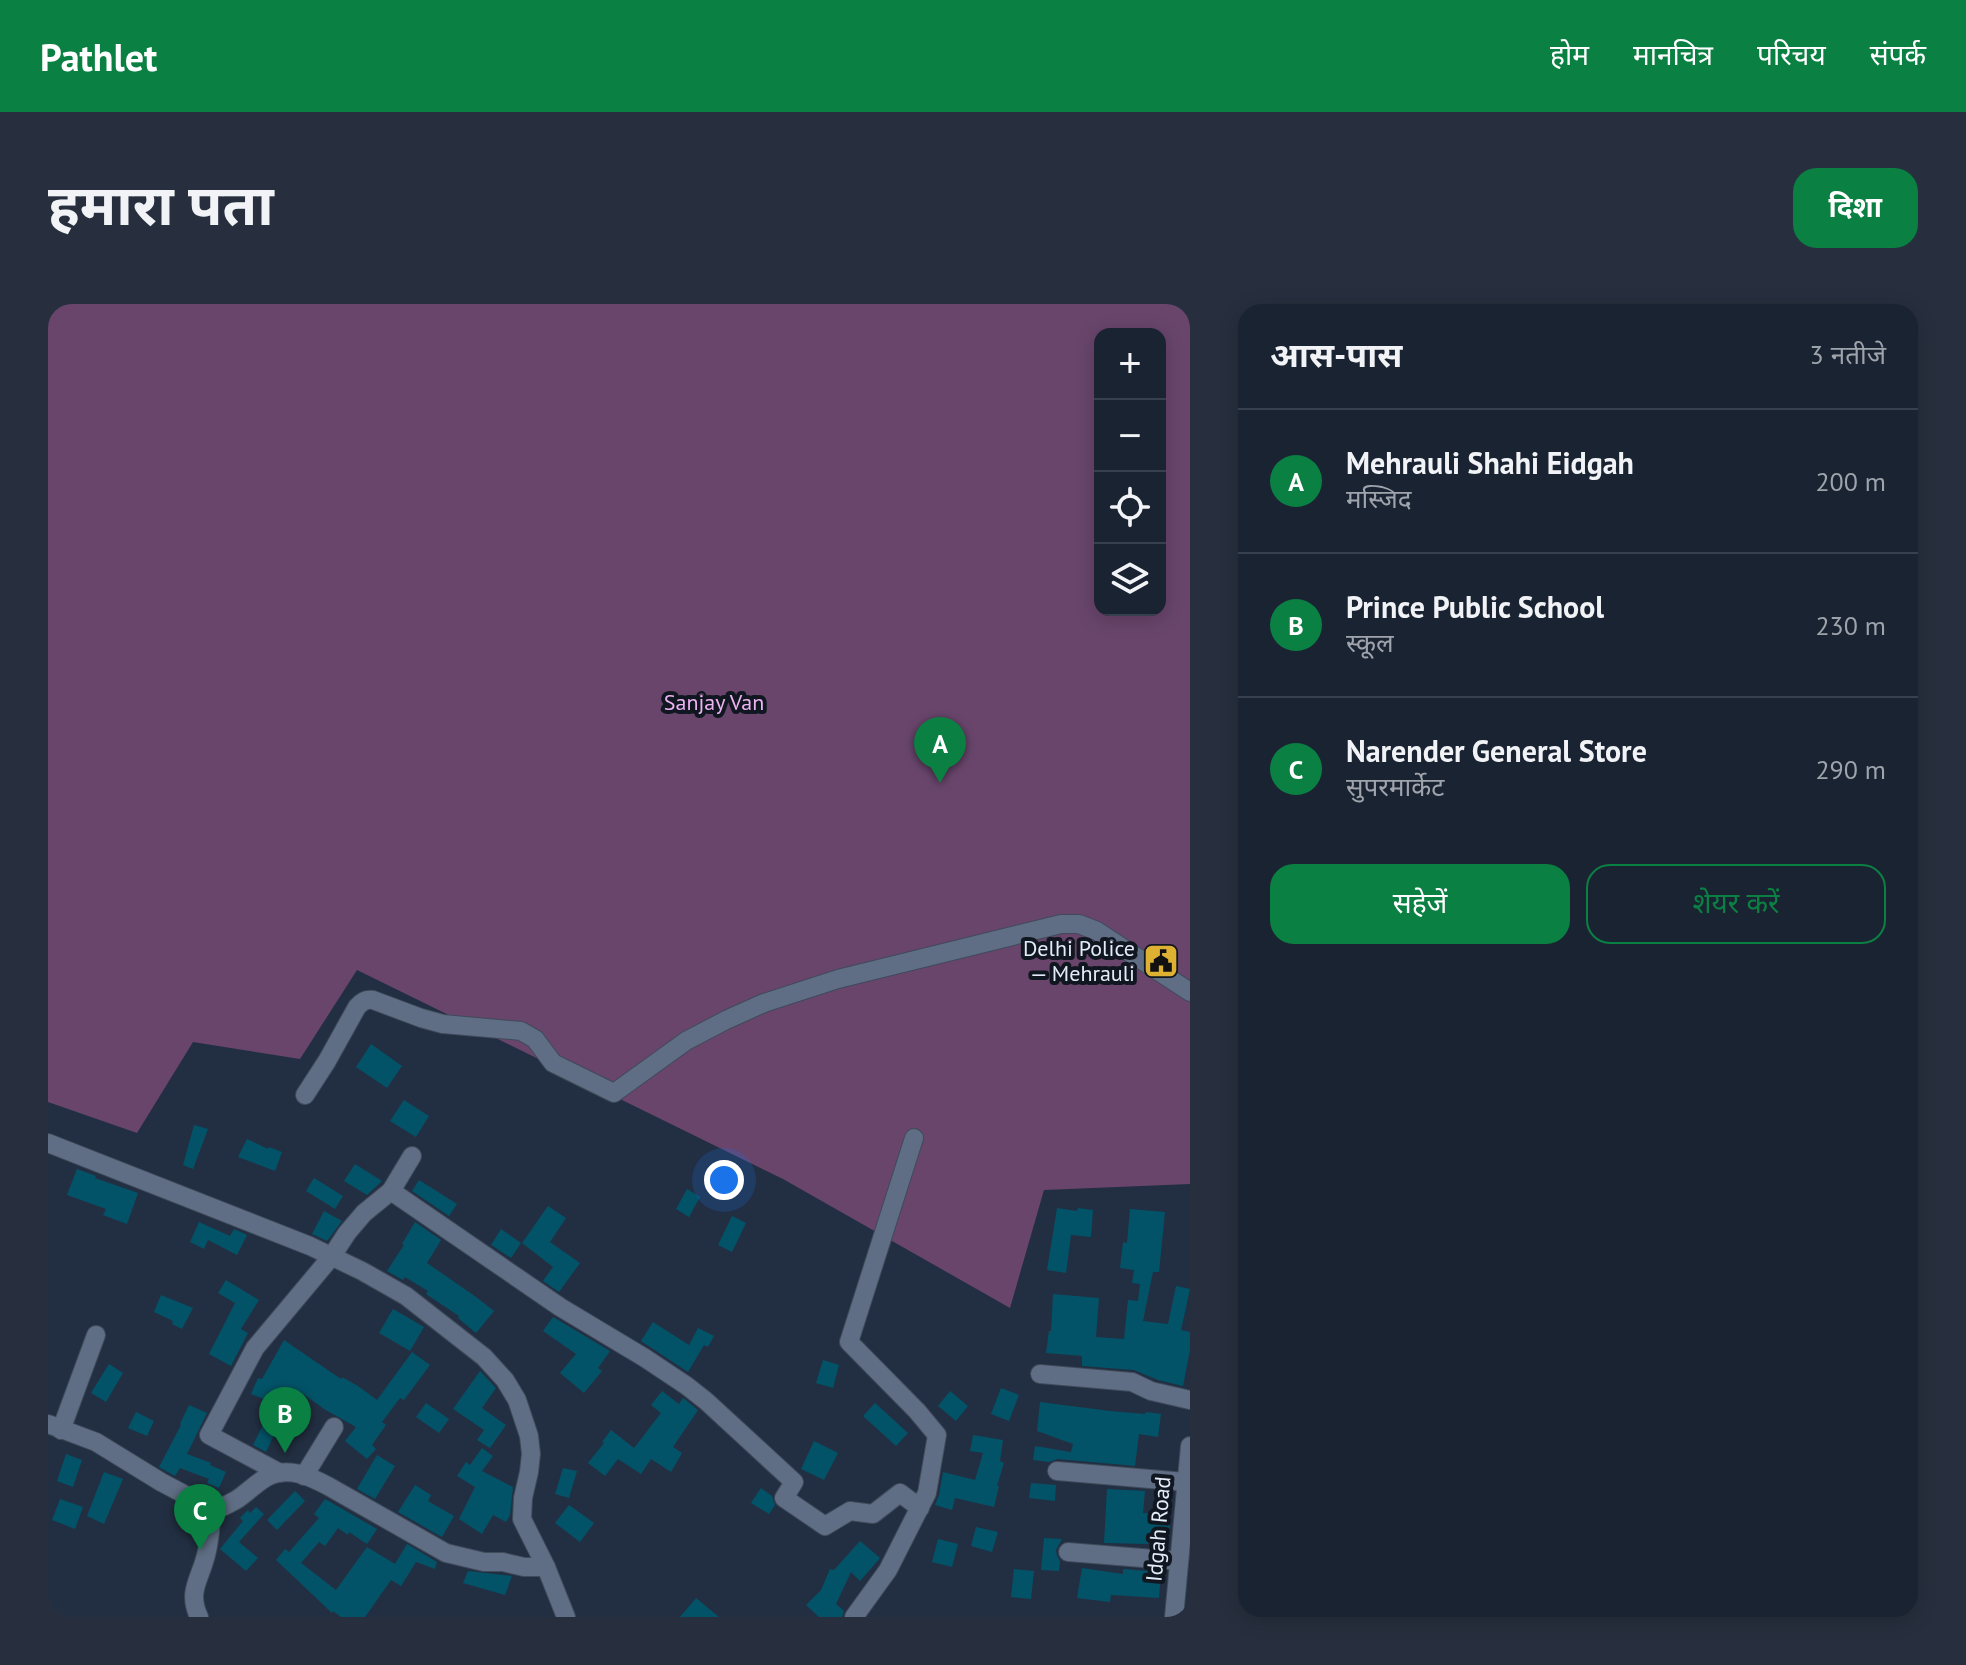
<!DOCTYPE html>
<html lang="hi">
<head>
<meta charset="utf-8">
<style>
  :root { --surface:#1a2332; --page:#272f3e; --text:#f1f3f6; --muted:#9fa4ac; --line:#38404d; --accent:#0b8043 }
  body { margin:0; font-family:"PT Sans","Noto Sans Devanagari",sans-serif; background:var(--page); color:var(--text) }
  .controls { position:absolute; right:24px; top:24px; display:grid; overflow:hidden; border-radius:16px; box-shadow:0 4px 20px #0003 }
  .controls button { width:72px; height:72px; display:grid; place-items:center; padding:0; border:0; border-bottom:2px solid var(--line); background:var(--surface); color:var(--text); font:40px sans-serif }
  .you { position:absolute; left:676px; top:876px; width:28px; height:28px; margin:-20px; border:6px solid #fff; border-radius:50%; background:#1a73e8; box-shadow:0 0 0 12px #1a73e833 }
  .badge { display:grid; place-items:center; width:52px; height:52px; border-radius:50%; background:var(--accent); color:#fff; font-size:26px; font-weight:700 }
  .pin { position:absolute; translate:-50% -66px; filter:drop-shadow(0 2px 4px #0008) }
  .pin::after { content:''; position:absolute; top:42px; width:28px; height:24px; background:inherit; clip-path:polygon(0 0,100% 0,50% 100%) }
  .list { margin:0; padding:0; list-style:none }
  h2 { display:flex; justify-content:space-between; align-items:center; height:104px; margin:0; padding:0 32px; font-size:34px }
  h2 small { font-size:26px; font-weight:400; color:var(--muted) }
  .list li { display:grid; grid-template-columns:52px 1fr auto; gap:24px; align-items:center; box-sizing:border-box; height:144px; padding:0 32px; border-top:2px solid var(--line) }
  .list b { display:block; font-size:30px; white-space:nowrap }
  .list p { margin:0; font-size:26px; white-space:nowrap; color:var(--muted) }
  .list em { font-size:26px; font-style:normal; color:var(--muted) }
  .actions { display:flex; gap:16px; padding:24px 32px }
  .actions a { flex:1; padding:18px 0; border:2px solid var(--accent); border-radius:24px; text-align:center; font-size:28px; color:var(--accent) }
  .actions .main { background:var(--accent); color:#fff }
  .icon { flex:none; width:44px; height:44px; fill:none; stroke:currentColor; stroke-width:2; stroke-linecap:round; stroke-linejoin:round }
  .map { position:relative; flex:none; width:1142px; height:1313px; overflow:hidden; border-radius:24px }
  header { display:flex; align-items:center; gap:48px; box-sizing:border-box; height:112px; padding:0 40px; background:var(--accent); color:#fff }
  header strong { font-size:38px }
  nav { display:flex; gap:44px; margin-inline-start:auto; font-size:28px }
  .intro { display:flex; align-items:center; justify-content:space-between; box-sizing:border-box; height:192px; padding:0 48px }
  h1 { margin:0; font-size:56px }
  .button { padding:20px 36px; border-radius:24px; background:var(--accent); color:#fff; font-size:28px; font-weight:700 }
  main { display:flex; gap:48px; padding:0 48px }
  aside { flex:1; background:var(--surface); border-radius:24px; box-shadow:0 4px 20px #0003 }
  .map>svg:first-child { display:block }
  .forest { fill:#69456c; fill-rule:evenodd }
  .building { fill:#035368 }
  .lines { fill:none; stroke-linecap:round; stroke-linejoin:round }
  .street-casing { stroke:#3f4a5a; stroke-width:20 }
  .street { stroke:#5f6e84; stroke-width:18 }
  .labels { text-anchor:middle; stroke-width:8; stroke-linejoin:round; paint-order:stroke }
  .park-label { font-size:22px; fill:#edb3f1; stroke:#111720 }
  .poi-label { font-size:22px; fill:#e3ecf9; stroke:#111720; text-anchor:end }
  .street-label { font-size:22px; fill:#e3ecf9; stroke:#111720 }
</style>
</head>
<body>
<header>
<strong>Pathlet</strong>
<nav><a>होम</a><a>मानचित्र</a><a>परिचय</a><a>संपर्क</a></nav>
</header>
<div class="intro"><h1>हमारा पता</h1><a class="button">दिशा</a></div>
<main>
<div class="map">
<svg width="1142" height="1313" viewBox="0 0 1142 1313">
  <rect width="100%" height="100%" fill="#222f42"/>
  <path class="forest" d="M0,0H1142V880L996,886L962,1004L735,875L309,666L252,755L145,738L89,829L0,798ZM1052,30H1112V306H1052Z"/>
  <g class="building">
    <polygon points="323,740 354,762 339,784 308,763"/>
    <polygon points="356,796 381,812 368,833 342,817"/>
    <polygon points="146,821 160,825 145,865 135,861"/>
    <polygon points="199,835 220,845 221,843 234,848 227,867 190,853"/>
    <polygon points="307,860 334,877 319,891 296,877"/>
    <polygon points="29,865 48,872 47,874 90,889 79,920 55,911 58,905 19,891"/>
    <polygon points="266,874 295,892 287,905 258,887"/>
    <polygon points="371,876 409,900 401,912 364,887"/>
    <polygon points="639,885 652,893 641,913 628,905"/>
    <polygon points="500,902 518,914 502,938 532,959 511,988 495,977 505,963 474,939"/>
    <polygon points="1009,904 1029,907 1030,904 1045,906 1043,933 1023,931 1018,969 999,966"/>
    <polygon points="1082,905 1117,908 1111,968 1105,968 1095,1017 1120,1020 1128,982 1142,985 1133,1026 1142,1028 1142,1046 1135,1082 1110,1076 1086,1066 1034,1062 1034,1052 998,1049 1001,1027 1003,1027 1005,990 1051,994 1048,1033 1076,1035 1080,996 1090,997 1092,980 1084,979 1086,966 1072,964 1075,938 1079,939"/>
    <polygon points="276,907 294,917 279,937 264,930"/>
    <polygon points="684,912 698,919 684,948 670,941"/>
    <polygon points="151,918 182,932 186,925 199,931 189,951 160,936 156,945 142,938"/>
    <polygon points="367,918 393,936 379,959 428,993 446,1007 428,1029 410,1014 411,1012 378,990 380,987 357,973 355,976 339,967 356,941 354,940"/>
    <polygon points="453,925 473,939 463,954 443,941"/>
    <polygon points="178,976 211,996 193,1025 200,1029 183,1062 161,1050 187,999 170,989"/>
    <polygon points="113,991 145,1004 134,1025 124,1020 125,1017 106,1008"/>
    <polygon points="345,1005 376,1023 362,1047 331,1029"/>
    <polygon points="505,1013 562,1047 550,1064 554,1067 536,1089 512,1069 528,1050 495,1027"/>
    <polygon points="605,1018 641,1041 650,1024 666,1032 660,1043 656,1041 640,1068 593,1037"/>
    <polygon points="236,1036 293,1075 294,1073 310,1082 329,1096 364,1048 382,1061 356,1096 352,1094 334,1118 338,1121 324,1141 328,1145 319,1155 297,1137 308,1123 276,1105 254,1089 237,1123 231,1120 218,1148 205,1141 226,1099 203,1090 210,1074 214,1075"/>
    <polygon points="775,1056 791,1061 785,1084 768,1079"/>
    <polygon points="61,1060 75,1069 58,1098 43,1089"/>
    <polygon points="432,1067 448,1084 434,1104 458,1121 442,1144 429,1136 436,1126 405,1105"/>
    <polygon points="953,1084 971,1091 961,1117 943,1110"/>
    <polygon points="614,1087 631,1100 635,1094 650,1106 625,1143 634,1149 623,1168 603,1155 593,1170 570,1155 557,1172 540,1159 556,1139 554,1138 563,1126 586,1144 613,1109 603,1101"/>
    <polygon points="902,1087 920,1102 908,1117 890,1102"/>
    <polygon points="992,1098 1062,1107 1097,1110 1098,1108 1113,1110 1110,1133 1091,1130 1087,1162 1010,1155 1001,1158 985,1156 987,1142 1023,1148 1025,1140 989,1127"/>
    <polygon points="378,1099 401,1115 391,1129 368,1113"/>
    <polygon points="827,1099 860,1129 848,1142 815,1112"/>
    <polygon points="141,1101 159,1109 139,1150 163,1159 162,1161 178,1168 171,1184 159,1179 161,1175 132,1164 127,1172 111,1163 133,1121 132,1120"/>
    <polygon points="88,1108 106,1117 99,1132 80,1124"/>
    <polygon points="925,1131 955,1136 952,1157 956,1159 949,1182 951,1182 946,1203 907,1194 904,1206 887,1201 891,1191 895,1168 927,1176 935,1149 922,1147"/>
    <polygon points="766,1137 790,1149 776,1176 753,1165"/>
    <polygon points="434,1144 445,1152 434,1167 465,1183 462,1211 458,1218 445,1211 434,1230 411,1215 427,1183 409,1172 418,1158 422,1161"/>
    <polygon points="18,1150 34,1156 25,1183 9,1177"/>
    <polygon points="329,1151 347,1162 327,1195 309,1185"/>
    <polygon points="515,1164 529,1167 521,1194 507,1190"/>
    <polygon points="56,1168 75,1175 56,1220 39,1212"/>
    <polygon points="983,1179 1008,1181 1007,1197 981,1194"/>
    <polygon points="367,1181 383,1191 380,1197 406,1212 394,1233 350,1208"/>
    <polygon points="713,1184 724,1192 727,1201 721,1210 703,1199"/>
    <polygon points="1059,1185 1097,1187 1095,1209 1122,1210 1121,1236 1100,1235 1100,1240 1056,1239"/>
    <polygon points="247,1187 257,1197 229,1226 219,1216"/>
    <polygon points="12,1195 35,1203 27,1225 4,1216"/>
    <polygon points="277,1195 329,1225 319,1240 301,1228 300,1231 290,1224 277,1242 271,1238 253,1259 288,1286 319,1243 347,1260 359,1240 389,1258 387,1265 368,1258 353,1282 343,1276 317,1313 293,1313 285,1307 284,1309 228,1256 237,1245 241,1248 271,1214 266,1210"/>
    <polygon points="521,1201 546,1219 532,1238 507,1219"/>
    <polygon points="208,1203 216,1210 191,1238 210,1254 198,1267 172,1245 195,1217 192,1214 200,1206 202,1209"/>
    <polygon points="928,1223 950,1228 944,1248 923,1242"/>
    <polygon points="996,1234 1014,1235 1008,1246 1009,1252 1012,1257 1011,1267 993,1266"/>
    <polygon points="890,1235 910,1240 904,1263 884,1258"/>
    <polygon points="812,1237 832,1254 812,1277 803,1268 788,1300 796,1307 794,1313 771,1313 758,1301 773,1286 782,1265 786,1266"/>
    <polygon points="1034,1264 1075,1270 1075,1265 1113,1268 1111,1294 1063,1291 1062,1298 1029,1294"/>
    <polygon points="966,1265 986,1267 983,1295 963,1293"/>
    <polygon points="420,1267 464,1272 457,1291 415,1279"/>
    <polygon points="648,1294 671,1313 632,1313"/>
  </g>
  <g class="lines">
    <g class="street-casing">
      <g id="street">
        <path d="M257,791L279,757L309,703C314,698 317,695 325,696L373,714L395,720L473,727L487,735L505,759L566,789L638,737L678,716L716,699L790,675L1013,620H1031L1049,627L1142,688"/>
        <polyline points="0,839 262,942 314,967 358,992 436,1053 457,1076 469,1096 481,1132 483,1150 481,1168 475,1194 474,1215 498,1263 518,1313"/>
        <polyline points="364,852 343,887 512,1003 597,1054 639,1082 658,1097 746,1178 736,1194 777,1222 802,1207 825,1210 852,1189 872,1204"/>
        <polyline points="992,1070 1084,1078 1103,1087 1142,1096"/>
        <path d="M0,1120L48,1138L113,1178L164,1205C173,1205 180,1200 188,1196C199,1189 208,1179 219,1173C240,1162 261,1172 280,1182L398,1249L436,1258H455L476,1263H498"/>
        <polyline points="13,1126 48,1031"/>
        <polyline points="1009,1167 1137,1178"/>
        <polyline points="232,1169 161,1131 207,1044 284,952 299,929 316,909 343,887"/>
        <polyline points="256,1172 286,1123"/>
        <polyline points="1020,1248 1131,1257"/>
        <path d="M151,1313C139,1287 152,1276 158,1251C162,1236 163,1220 164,1205"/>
        <polyline points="806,1313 840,1266 879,1189 889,1131 869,1107 801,1038 866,834"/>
        <polyline points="1126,1313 1142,1142"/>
      </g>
    </g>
    <use href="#street" class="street"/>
  </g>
  <defs>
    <g id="civic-square" transform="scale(1.8)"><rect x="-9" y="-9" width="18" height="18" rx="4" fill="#deb133" stroke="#111720"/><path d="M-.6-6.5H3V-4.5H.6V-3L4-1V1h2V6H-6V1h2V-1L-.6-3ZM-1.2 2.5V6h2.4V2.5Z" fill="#111"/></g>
  </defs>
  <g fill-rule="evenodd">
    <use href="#civic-square" x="1113" y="657"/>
  </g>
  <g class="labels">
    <g class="park-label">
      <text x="666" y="406">Sanjay Van</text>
    </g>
    <g class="poi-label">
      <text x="1087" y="652">Delhi Police<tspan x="1087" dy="25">— Mehrauli</tspan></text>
    </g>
    <g class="street-label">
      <text transform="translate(1110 1225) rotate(-85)" y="8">Idgah Road</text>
    </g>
  </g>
</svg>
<div class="controls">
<button>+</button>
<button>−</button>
<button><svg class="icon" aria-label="locate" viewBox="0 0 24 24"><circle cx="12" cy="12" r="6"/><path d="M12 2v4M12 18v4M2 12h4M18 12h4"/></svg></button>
<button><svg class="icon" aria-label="layers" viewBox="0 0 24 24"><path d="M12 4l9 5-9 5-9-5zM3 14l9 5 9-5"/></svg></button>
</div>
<div class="you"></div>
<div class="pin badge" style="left:892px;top:479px">A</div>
<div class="pin badge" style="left:237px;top:1149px">B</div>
<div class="pin badge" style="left:152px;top:1246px">C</div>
</div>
<aside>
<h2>आस-पास<small>3 नतीजे</small></h2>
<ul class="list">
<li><span class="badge">A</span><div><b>Mehrauli Shahi Eidgah</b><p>मस्जिद</p></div><em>200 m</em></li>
<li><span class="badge">B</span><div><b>Prince Public School</b><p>स्कूल</p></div><em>230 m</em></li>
<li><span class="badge">C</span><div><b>Narender General Store</b><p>सुपरमार्केट</p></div><em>290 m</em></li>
</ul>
<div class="actions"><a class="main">सहेजें</a><a>शेयर करें</a></div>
</aside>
</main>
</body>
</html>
